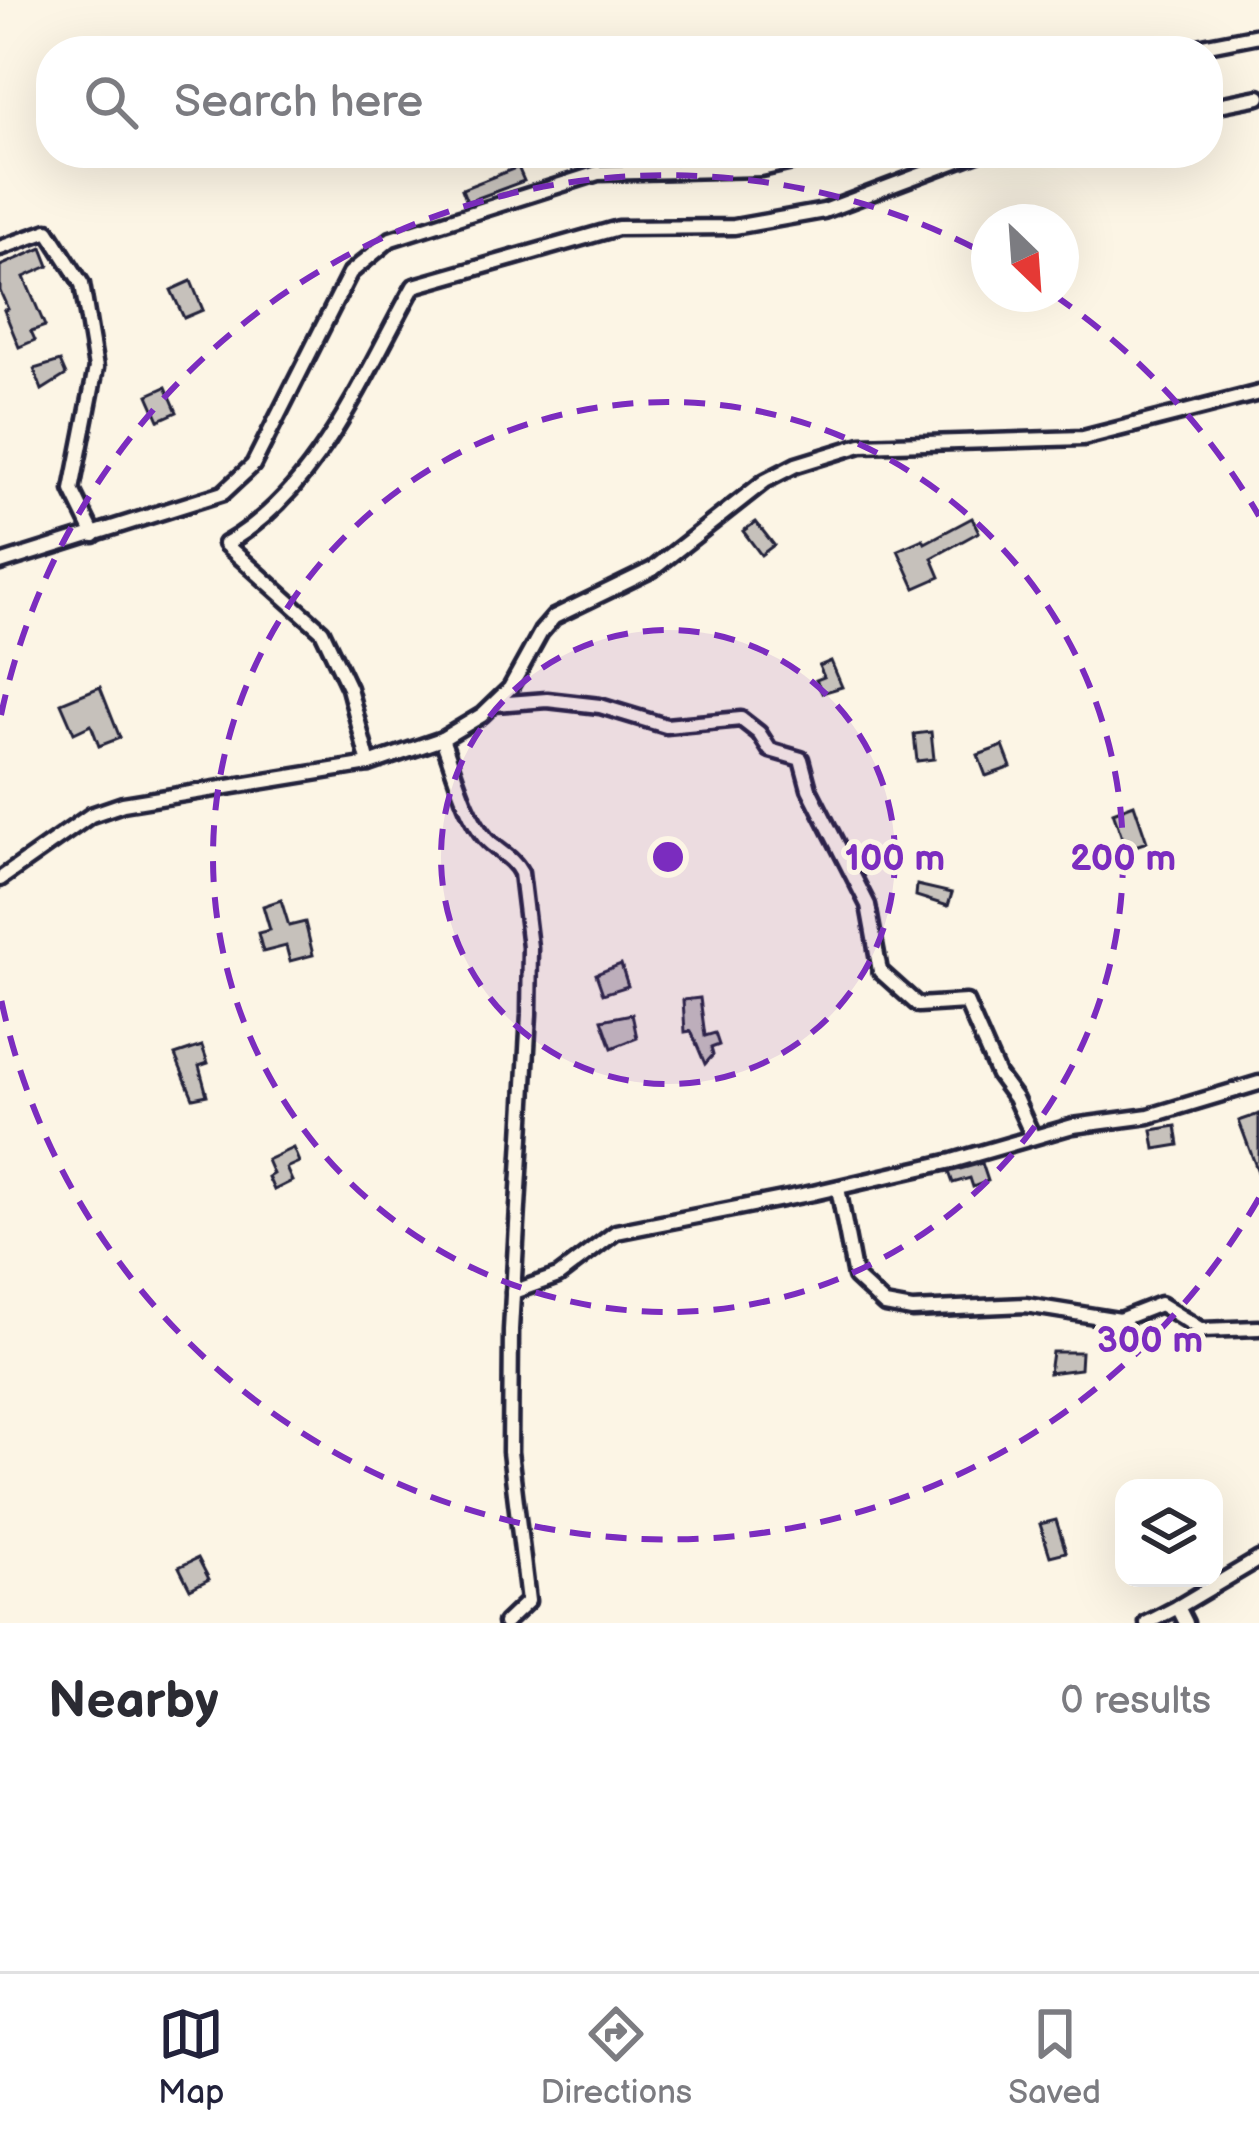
<!DOCTYPE html>
<html lang="en">
<head>
<meta charset="utf-8">
<style>
  :root { --surface:#fff; --page:#f7f7f7; --text:#2b2b33; --muted:#7c7c81; --line:#e1e1e2; --accent:#22223b }
  body { margin:0; font-family:"Balsamiq Sans",sans-serif; background:var(--page); color:var(--text) }
  .controls { position:absolute; right:36px; bottom:36px; display:grid; overflow:hidden; border-radius:24px; box-shadow:0 12px 48px #0002 }
  .controls button { width:108px; height:108px; display:grid; place-items:center; padding:0; border:0; border-bottom:3px solid var(--line); background:var(--surface); color:var(--text); font:60px sans-serif }
  .compass { position:absolute; left:971px; top:204px; width:108px; height:108px; border-radius:50%; background:var(--surface); box-shadow:0 12px 48px #0002; rotate:155deg }
  .list { margin:0; padding:0; list-style:none }
  h2 { display:flex; justify-content:space-between; align-items:center; height:156px; margin:0; padding:0 48px; font-size:51px }
  h2 small { font-size:39px; font-weight:400; color:var(--muted) }
  .icon { flex:none; width:66px; height:66px; fill:none; stroke:currentColor; stroke-width:2; stroke-linecap:round; stroke-linejoin:round }
  .map { position:relative; flex:none; width:1259px; height:1623px; overflow:hidden }
  .search { position:absolute; background:var(--surface); box-shadow:0 12px 48px #0002; left:36px; right:36px; top:36px; height:132px; display:flex; align-items:center; gap:30px; box-sizing:border-box; padding:0 42px; border-radius:48px; color:var(--muted); font-size:45px }
  .sheet { height:348px; background:var(--surface) }
  nav { display:flex; justify-content:space-around; align-items:center; box-sizing:border-box; height:168px; border-top:3px solid var(--line); background:var(--surface); font-size:33px; color:var(--muted) }
  nav a { display:grid; justify-items:center; gap:6px }
  nav .on { color:var(--accent) }
  .map>svg:first-child { display:block }
  .building { fill:#c6c1bb; stroke:#22223b; stroke-width:3 }
  .lines { fill:none; stroke-linecap:round; stroke-linejoin:round }
  .minor-casing { stroke:#22223b; stroke-width:21 }
  .minor { stroke:#fcf5e5; stroke-width:12 }
  .ring { fill:none; stroke:#7b2cbf; stroke-width:6; stroke-dasharray:21 15 }
  .centre { fill:#7b2cbf; stroke:#fcf5e5; stroke-width:6 }
  .ring-label { font-size:36px; text-anchor:middle; font-weight:bold; fill:#7b2cbf; stroke:#fcf5e5; stroke-width:10; stroke-linejoin:round; paint-order:stroke }
</style>
</head>
<body>
<div class="map">
<svg width="1259" height="1623" viewBox="0 0 1259 1623">
  <rect width="100%" height="100%" fill="#fcf5e5"/>
  <filter id="ink" filterUnits="userSpaceOnUse"><feTurbulence type="fractalNoise" baseFrequency=".00833" numOctaves="2"/><feDisplacementMap in="SourceGraphic" scale="24" xChannelSelector="R" yChannelSelector="G"/><feConvolveMatrix kernelMatrix="1 2 1 2 8 2 1 2 1" color-interpolation-filters="sRGB"/></filter>
  <g filter="url(#ink)">
    <g class="building">
      <polygon points="518,167 524,181 467,202 462,189"/>
      <polygon points="42,248 49,266 24,277 45,326 31,331 35,340 19,347 4,310 8,309 0,291 0,266"/>
      <polygon points="191,281 203,310 184,318 171,290"/>
      <polygon points="60,361 66,375 42,390 34,369"/>
      <polygon points="166,387 177,412 159,420 148,395"/>
      <polygon points="972,518 979,532 932,558 940,577 915,588 898,550 923,539 925,543"/>
      <polygon points="756,522 774,545 761,555 743,531"/>
      <polygon points="831,661 842,687 822,693 816,680 824,677 819,666"/>
      <polygon points="100,687 120,738 99,746 91,725 74,733 61,703"/>
      <polygon points="931,732 934,759 917,761 914,734"/>
      <polygon points="1003,746 1011,767 986,776 978,755"/>
      <polygon points="1134,804 1147,842 1126,849 1113,812"/>
      <polygon points="917,885 952,893 948,906 916,896"/>
      <polygon points="281,900 289,926 305,922 313,955 290,961 286,946 263,952 258,933 270,930 263,906"/>
      <polygon points="621,964 628,986 603,994 596,974"/>
      <polygon points="700,998 705,1036 715,1033 719,1045 711,1048 713,1055 705,1064 691,1031 685,1032 683,1000"/>
      <polygon points="632,1014 637,1038 612,1048 602,1020"/>
      <polygon points="202,1046 208,1063 199,1066 207,1095 193,1098 175,1055"/>
      <polygon points="1259,1114 1259,1172 1258,1172 1239,1121"/>
      <polygon points="1176,1126 1179,1145 1155,1149 1152,1130"/>
      <polygon points="293,1148 299,1162 286,1168 292,1181 274,1190 268,1177 273,1174 267,1160"/>
      <polygon points="982,1163 988,1181 973,1187 970,1178 953,1183 949,1172"/>
      <polygon points="1052,1352 1081,1352 1080,1369 1049,1373"/>
      <polygon points="1056,1520 1066,1552 1050,1556 1040,1524"/>
      <polygon points="198,1558 209,1579 190,1589 179,1567"/>
    </g>
    <g class="lines">
      <g class="minor-casing">
        <g id="minor">
          <polyline points="1177,51 1259,35"/>
          <polyline points="1208,107 1259,97"/>
          <polyline points="0,248 48,231 82,284 96,368 72,490 94,535"/>
          <polyline points="0,563 223,493 253,465 350,273 391,239 598,173 761,169 832,153"/>
          <polyline points="495,704 547,700 600,706 666,726 741,719 759,733 770,750 801,759 809,789 868,905 880,971 918,1005 966,1002 998,1075 1015,1098 1033,1137"/>
          <path d="M369,764L349,688L322,631L225,544C317,493 364,375 414,286L618,228L734,227L824,211L978,153"/>
          <polyline points="0,879 91,815 123,804 369,764 442,739"/>
          <polyline points="838,1188 855,1277 885,1305 912,1310 1026,1305 1119,1320 1160,1304 1202,1330 1259,1328"/>
          <polyline points="513,1292 558,1276 616,1232 813,1193 952,1161 1073,1126 1149,1116 1259,1083"/>
          <polyline points="1178,1607 1259,1559"/>
          <path d="M505,1623L528,1601L510,1452L511,1330L529,1014L530,947L521,873C513,857 497,851 486,839C463,812 455,771 442,739L482,715L510,688L541,632L554,617L653,569L765,481L796,465L861,445L1083,438L1259,393"/>
          <polyline points="1147,1623 1178,1607 1186,1623"/>
        </g>
      </g>
      <use href="#minor" class="minor"/>
    </g>
  </g>
  <circle cx="668" cy="857" r="227" fill="#7b2cbf" fill-opacity=".12"/>
  <g class="ring">
    <circle cx="668" cy="857" r="227"/>
    <circle cx="668" cy="857" r="455"/>
    <path d="M1259 1198A682 682 0 0 1 1 999M1 715A682 682 0 0 1 988 255M1054 295A682 682 0 0 1 1259 516"/>
  </g>
  <circle cx="668" cy="857" r="18" class="centre"/>
  <g class="ring-label">
    <text x="895" y="870">100 m</text>
    <text x="1123" y="870">200 m</text>
    <text x="1150" y="1352">300 m</text>
  </g>
</svg>
<div class="controls">
<button><svg class="icon" aria-label="layers" viewBox="0 0 24 24"><path d="M12 4l9 5-9 5-9-5zM3 14l9 5 9-5"/></svg></button>
</div>
<svg class="compass" viewBox="-18 -18 36 36"><path d="M0-13l5 13h-10z" fill="#e53935"/><path d="M0 13l5-13h-10z" fill="#7c7c81"/></svg>
<div class="search"><svg class="icon" aria-label="search" viewBox="0 0 24 24"><circle cx="10" cy="10" r="6"/><path d="M15 15l6 6"/></svg>Search here</div>
</div>
<section class="sheet">
<h2>Nearby<small>0 results</small></h2>
<ul class="list">
</ul>
</section>
<nav>
<a class="on"><svg class="icon" aria-label="map" viewBox="0 0 24 24"><path d="M3 6l6-2 6 2 6-2v14l-6 2-6-2-6 2zM9 4v14M15 6v14"/></svg>Map</a>
<a><svg class="icon" aria-label="directions" viewBox="0 0 24 24"><path d="M12 3l9 9-9 9-9-9zM9 14v-3h6M13 9l2 2-2 2"/></svg>Directions</a>
<a><svg class="icon" aria-label="saved" viewBox="0 0 24 24"><path d="M7 4h10v16l-5-4-5 4z"/></svg>Saved</a>
</nav>
</body>
</html>
